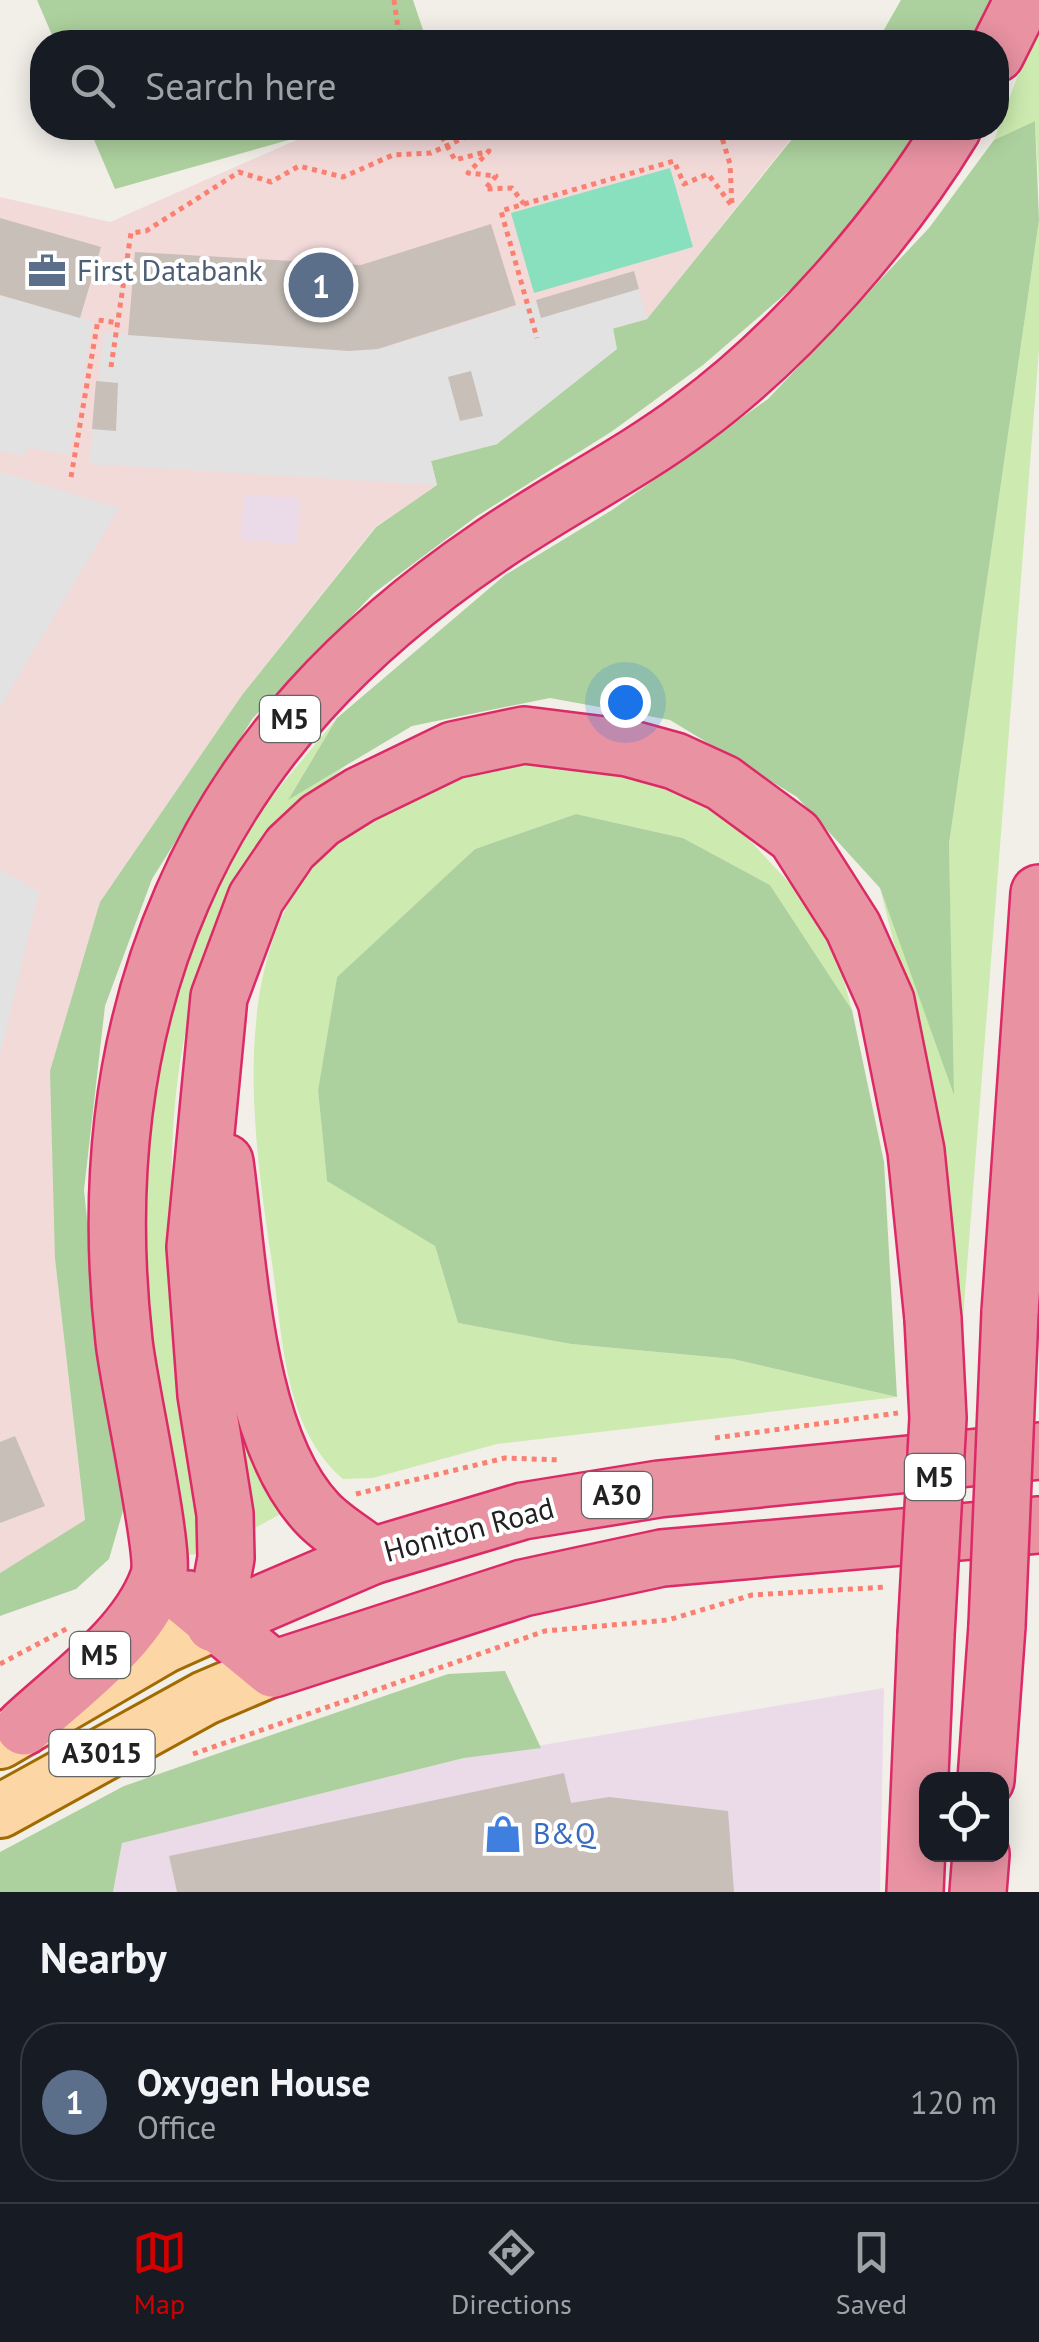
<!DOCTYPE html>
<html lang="en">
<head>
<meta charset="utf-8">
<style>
  :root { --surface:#171b24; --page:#242831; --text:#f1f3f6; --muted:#9ea1a6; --line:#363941; --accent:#d40000 }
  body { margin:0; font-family:"PT Sans",sans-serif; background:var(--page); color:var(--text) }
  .controls { position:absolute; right:30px; bottom:30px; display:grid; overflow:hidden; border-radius:20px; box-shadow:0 5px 25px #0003 }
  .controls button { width:90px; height:90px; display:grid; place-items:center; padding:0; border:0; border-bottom:2px solid var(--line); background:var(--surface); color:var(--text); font:50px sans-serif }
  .you { position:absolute; left:625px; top:702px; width:35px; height:35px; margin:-25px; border:8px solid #fff; border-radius:50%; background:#1a73e8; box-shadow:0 0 0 15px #1a73e833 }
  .badge { display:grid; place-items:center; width:65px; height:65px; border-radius:50%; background:var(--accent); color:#fff; font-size:32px; font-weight:700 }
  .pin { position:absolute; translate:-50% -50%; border:5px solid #fff; box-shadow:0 2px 10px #0006 }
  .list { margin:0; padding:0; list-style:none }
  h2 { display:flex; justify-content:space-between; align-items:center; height:130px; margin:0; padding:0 40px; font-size:42px }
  h2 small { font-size:32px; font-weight:400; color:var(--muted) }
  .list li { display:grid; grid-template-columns:65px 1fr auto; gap:30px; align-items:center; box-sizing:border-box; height:160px; margin:0 20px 20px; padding:0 20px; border:2px solid var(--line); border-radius:40px }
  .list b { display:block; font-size:38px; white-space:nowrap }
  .list p { margin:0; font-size:32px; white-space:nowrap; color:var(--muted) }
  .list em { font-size:32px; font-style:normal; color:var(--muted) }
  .icon { flex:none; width:55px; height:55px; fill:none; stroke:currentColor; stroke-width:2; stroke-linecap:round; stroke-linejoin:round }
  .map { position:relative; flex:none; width:1039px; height:1892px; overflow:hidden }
  .search { position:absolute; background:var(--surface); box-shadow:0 5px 25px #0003; left:30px; right:30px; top:30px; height:110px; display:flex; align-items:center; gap:25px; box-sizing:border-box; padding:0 35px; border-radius:40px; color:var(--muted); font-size:38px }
  .sheet { height:310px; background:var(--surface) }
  nav { display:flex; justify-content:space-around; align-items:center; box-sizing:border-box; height:140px; border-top:2px solid var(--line); background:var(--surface); font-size:28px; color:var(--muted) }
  nav a { display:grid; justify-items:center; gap:5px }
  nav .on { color:var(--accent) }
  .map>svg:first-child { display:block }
  .commercial { fill:#f2dad9 }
  .industrial { fill:#ebdbe8 }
  .grass { fill:#cdebb0 }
  .forest { fill:#add19e }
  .pitch { fill:#88e0be }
  .parking { fill:#e2e2e2 }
  .building { fill:#c7bfb8 }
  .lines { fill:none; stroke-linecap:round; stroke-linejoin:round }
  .primary-casing { stroke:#a06b00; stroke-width:58 }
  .highway-casing { stroke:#dc2a67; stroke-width:60 }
  .path { stroke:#fa8072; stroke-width:5; stroke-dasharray:5 5; stroke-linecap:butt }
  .primary { stroke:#fcd6a4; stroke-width:52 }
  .highway { stroke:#e892a2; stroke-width:55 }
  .highway-bridge-casing { stroke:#dc2a67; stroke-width:60; stroke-linecap:butt }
  .highway-bridge { stroke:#e892a2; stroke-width:55 }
  .labels { text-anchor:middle; stroke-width:8; stroke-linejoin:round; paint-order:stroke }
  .shield { fill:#fff; stroke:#646464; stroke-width:2.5 }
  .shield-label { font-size:28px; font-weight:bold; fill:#222 }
  .service-label { font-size:30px; fill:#4e5e75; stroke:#fff; text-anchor:start }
  .street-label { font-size:30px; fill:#222; stroke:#fff }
  .shop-label { font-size:30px; fill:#366cbe; stroke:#fff; text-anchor:start }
</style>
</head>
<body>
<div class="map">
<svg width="1039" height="1892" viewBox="0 0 1039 1892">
  <rect width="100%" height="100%" fill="#f2efe9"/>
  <polygon class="commercial" points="324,128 798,130 647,319 437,485 375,527 242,695 100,902 55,1259 85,1521 0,1573 0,197 110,222"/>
  <g class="industrial">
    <polygon points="244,495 300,498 297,544 241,540"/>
    <polygon points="884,1688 880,1892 113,1892 122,1843 464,1758"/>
  </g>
  <g class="grass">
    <polygon points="1039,18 1039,184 1035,121 994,140"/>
    <polygon points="1039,220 1039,349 962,1331 935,1107 880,888 953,1091 949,844"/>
    <path d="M337,718L289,798L344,767C309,801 265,836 239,877C230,891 224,910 218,926C136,1116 183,1343 205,1542L200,1554L185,1555L165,1474L134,1171L177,969L245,829Z"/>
    <path d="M549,752L706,793L806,901L837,956L852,1010L770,885L683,838L576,814L475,849L337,977L318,1090L327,1180L435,1246L458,1323L571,1344L733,1359L897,1397L497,1444L373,1478L343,1479C283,1427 283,1337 272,1263C248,1102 220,903 383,802C432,772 494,764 549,752Z"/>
    <polygon points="214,1300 258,1474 279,1515 240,1536"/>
  </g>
  <g class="forest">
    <polygon points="37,0 413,0 427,42 55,42"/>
    <polygon points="901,0 992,0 968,42 877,42"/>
    <polygon points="1035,121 1039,220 949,844 954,1095 880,888 797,797 670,720 550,698 412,726 288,800 337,718 505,575 612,510 768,399 929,228 994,140"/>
    <polygon points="89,128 331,128 115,189"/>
    <polygon points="801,128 919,128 894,169 812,271 703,365 611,432 477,516 374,593 253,718 152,879 105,1006 84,1190 100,1342 125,1504 109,1559 76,1589 0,1616 0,1573 85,1520 55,1259 50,1071 100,902 242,695 376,527 437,485 431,461 497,444 612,329 647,319"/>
    <polygon points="576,814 683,838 770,885 852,1010 884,1162 897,1397 733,1359 571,1344 458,1323 435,1246 327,1181 318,1090 337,977 475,849"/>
    <polygon points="505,1671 541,1748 464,1758 122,1843 113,1892 0,1892 0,1852 124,1786 448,1674"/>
  </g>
  <polygon class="pitch" points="670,168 693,247 534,293 511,213"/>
  <g class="parking">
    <polygon points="634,271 647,319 613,328 617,349 497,444 431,461 437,485 89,464 104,332 349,351 378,349"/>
    <polygon points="0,295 93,321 70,455 29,448 23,456 0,451"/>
    <polygon points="0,472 119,508 0,707"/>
    <polygon points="0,870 39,892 0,1055"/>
  </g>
  <g class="building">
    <polygon points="0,218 101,247 80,318 0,295"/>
    <polygon points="491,224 516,305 378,349 349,351 128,335 135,252 361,265"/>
    <polygon points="634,271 639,289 541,318 536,300"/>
    <polygon points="471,371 483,416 460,421 448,377"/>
    <polygon points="96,381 118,383 116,431 92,429"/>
    <polygon points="15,1436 45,1506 0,1523 0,1442"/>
    <polygon points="564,1773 571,1803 609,1797 728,1811 734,1892 177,1892 169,1856"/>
  </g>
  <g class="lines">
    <g class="primary-casing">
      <g id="primary">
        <polyline points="0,1742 165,1646 214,1624"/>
        <polyline points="0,1811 205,1698 273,1669"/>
      </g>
    </g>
    <g class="highway-casing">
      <g id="highway">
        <polyline points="996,54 1023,0"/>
        <path d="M225,1162C239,1264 245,1438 318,1514C333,1530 355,1542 372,1556"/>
        <polyline points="1010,1312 1039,893"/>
        <polyline points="188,1599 273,1669 523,1588 662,1558 1039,1525"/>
        <polyline points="214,1624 226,1558 225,1514 206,1395 195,1247 219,997 256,898 290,848 320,820 360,795 453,750 524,735 628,748 675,761 723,783 795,836 853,927 886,1001 916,1151 933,1319"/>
        <polyline points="214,1624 372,1556 523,1511 659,1489 1039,1451"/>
        <path d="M24,1727C70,1684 136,1639 158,1579C167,1554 128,1383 124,1341C107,1189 120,1040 182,898C246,749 356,638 488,548C554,502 628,466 692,418C790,346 890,231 953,128"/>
        <polyline points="986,1780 997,1626"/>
        <polyline points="915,1892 926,1635"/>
        <polyline points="978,1892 981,1854"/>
      </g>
    </g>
    <g class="path">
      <polyline points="394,0 400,42"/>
      <polyline points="437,128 455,160 489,151 468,173 496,176 485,189 512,188 524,204 501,211 537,338"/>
      <polyline points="524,204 674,161 684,184 708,174 732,206 730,164 719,128"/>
      <polyline points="111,367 131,233 146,231 239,172 271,182 299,166 343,177 393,155 431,153 485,128"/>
      <polyline points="71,477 98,320 118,323"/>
      <polyline points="715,1438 898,1413"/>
      <polyline points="356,1494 505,1458 561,1460"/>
      <polyline points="0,1664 68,1628"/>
      <polyline points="193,1754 545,1631 668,1620 752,1595 887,1587"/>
    </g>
    <use href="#primary" class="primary"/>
    <use href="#highway" class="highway"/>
    <g class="highway-bridge-casing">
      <g id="highway-bridge">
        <polyline points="997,1626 1010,1312"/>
        <polyline points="926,1635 938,1418 933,1319"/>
      </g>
    </g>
    <use href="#highway-bridge" class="highway-bridge"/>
  </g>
  <defs>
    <g id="office-bare" transform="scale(3)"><path d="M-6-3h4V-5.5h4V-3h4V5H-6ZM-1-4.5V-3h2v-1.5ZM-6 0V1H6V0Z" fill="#5c6f8a" stroke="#fff" stroke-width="2.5" paint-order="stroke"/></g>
    <g id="shop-bare" transform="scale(3)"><path d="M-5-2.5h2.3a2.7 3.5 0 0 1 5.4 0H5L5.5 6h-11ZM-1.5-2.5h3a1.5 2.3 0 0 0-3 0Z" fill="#3f7fe0" stroke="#fff" stroke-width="2.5" paint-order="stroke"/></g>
  </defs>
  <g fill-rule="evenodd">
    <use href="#office-bare" x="47" y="271"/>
    <use href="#shop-bare" x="503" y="1834"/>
  </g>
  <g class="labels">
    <g class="shield">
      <rect x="260" y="696" width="60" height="46" rx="8"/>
      <rect x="905" y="1454" width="60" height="46" rx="8"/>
      <rect x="582" y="1472" width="70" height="46" rx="8"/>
      <rect x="70" y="1632" width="60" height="46" rx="8"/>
      <rect x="49.5" y="1730" width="105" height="46" rx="8"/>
    </g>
    <g class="shield-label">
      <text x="290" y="729">M5</text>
      <text x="935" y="1487">M5</text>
      <text x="617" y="1505">A30</text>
      <text x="100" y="1665">M5</text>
      <text x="102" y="1763">A3015</text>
    </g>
    <g class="service-label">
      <text x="77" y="281">First Databank</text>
    </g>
    <g class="street-label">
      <text transform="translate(469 1530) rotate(-15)" y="10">Honiton Road</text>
    </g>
    <g class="shop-label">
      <text x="533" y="1844">B&amp;Q</text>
    </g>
  </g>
</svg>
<div class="controls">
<button><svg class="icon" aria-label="locate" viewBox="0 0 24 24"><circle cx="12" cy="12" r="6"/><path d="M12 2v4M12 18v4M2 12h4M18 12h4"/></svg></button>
</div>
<div class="you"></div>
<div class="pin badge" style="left:321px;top:285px;background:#5c6f8a">1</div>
<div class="search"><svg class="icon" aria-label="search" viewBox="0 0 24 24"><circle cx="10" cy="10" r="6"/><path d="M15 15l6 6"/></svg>Search here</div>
</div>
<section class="sheet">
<h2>Nearby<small></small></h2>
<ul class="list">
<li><span class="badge" style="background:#5c6f8a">1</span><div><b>Oxygen House</b><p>Office</p></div><em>120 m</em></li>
</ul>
</section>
<nav>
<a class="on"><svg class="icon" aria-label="map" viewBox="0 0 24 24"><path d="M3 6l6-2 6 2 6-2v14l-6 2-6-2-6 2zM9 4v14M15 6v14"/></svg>Map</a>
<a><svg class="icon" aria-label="directions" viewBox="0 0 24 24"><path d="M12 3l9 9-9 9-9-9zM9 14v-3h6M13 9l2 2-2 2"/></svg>Directions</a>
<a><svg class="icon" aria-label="saved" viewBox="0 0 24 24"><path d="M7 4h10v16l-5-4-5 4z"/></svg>Saved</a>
</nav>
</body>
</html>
